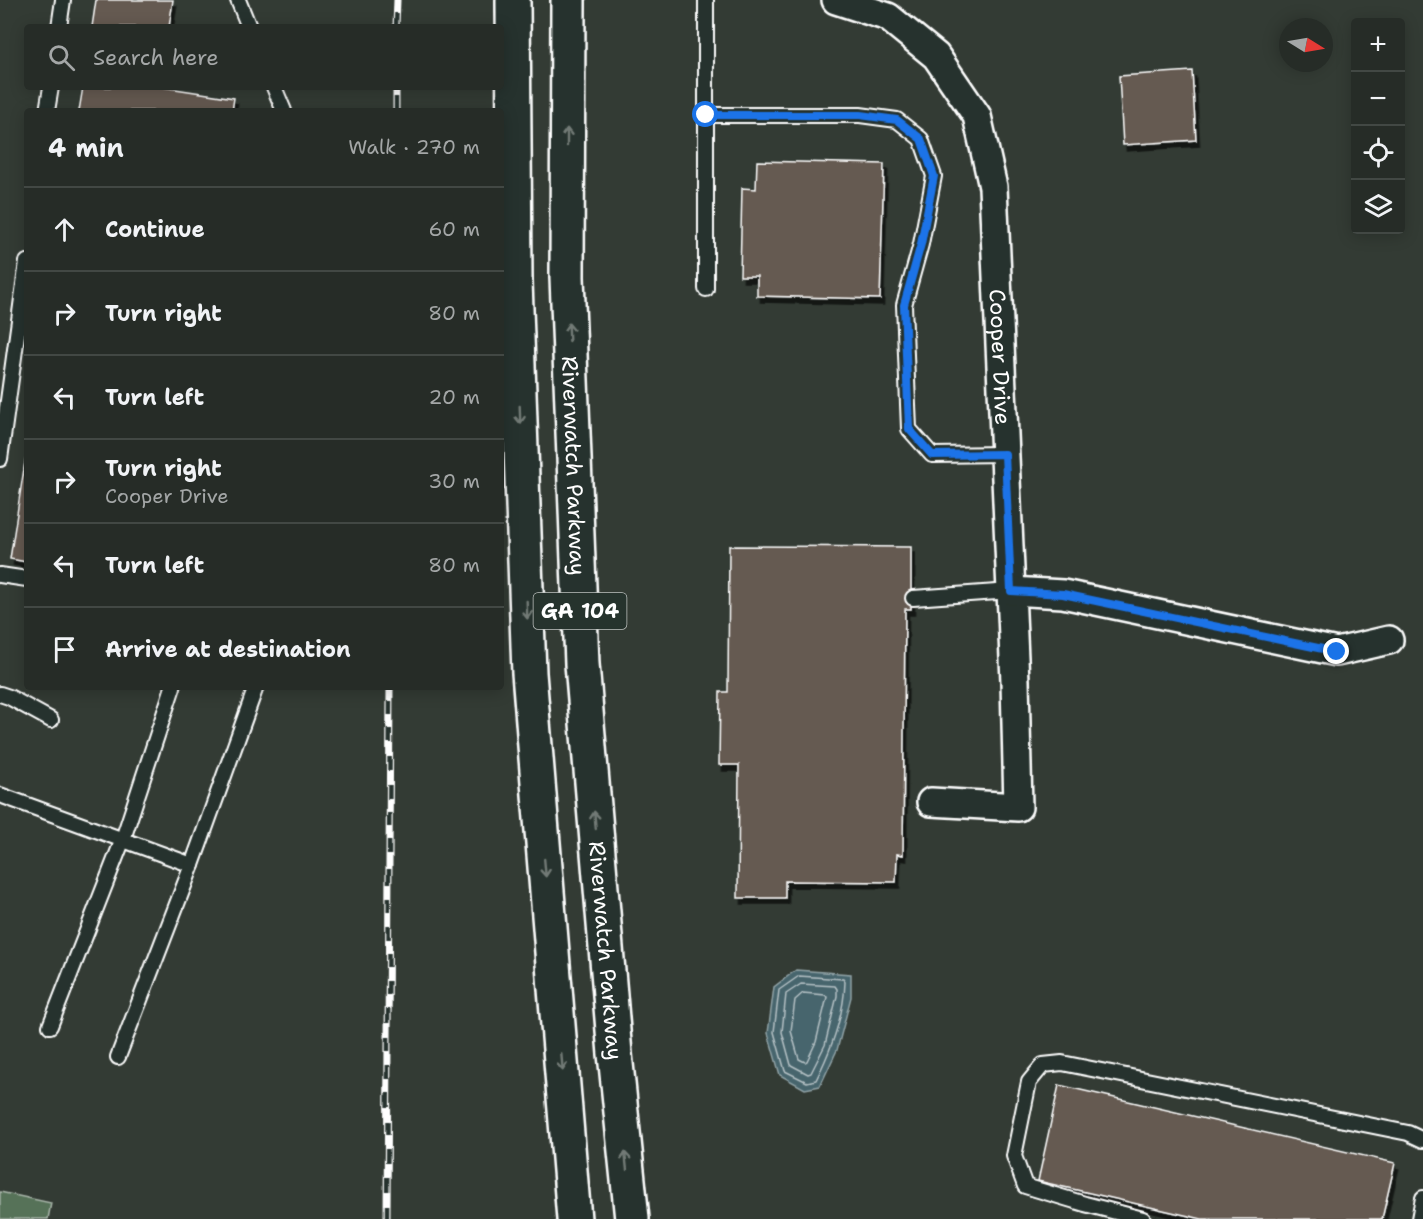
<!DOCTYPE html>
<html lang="en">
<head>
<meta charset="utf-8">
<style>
  :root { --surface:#262c27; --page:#323833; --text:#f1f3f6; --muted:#a4a7a7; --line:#424844 }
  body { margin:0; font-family:"Shantell Sans",sans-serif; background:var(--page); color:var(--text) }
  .controls { position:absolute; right:18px; top:18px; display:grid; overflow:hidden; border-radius:6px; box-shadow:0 3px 15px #0003 }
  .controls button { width:54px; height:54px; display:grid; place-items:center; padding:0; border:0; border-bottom:2px solid var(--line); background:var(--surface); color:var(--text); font:30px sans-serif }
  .compass { position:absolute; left:1279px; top:18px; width:54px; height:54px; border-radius:50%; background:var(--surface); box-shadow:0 3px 15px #0003; rotate:101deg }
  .stop { position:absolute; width:18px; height:18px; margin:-14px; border:4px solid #1a73e8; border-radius:50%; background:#fff }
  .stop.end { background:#1a73e8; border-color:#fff; box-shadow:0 2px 6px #0008 }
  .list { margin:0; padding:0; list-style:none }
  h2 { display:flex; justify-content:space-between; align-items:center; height:78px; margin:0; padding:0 24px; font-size:26px }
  h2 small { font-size:20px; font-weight:400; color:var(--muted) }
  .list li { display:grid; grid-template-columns:39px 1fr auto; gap:18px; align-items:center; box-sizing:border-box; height:84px; padding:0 24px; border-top:2px solid var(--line) }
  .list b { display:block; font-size:22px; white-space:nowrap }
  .list p { margin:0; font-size:20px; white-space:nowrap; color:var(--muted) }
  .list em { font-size:20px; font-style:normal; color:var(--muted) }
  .icon { flex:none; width:33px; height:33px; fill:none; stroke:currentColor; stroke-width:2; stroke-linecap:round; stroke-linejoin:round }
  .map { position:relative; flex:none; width:1423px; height:1219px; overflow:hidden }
  .search { position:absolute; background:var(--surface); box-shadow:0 3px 15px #0003; left:24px; top:24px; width:480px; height:66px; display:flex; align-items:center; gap:15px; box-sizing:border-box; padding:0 21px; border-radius:6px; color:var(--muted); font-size:22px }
  .panel { position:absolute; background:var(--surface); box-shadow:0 3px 15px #0003; left:24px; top:108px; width:480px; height:582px; border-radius:6px }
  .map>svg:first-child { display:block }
  .green { fill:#577259; stroke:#abb8ac; stroke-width:1.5 }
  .water { fill:#47656d; stroke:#91a3a7; stroke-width:1.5 }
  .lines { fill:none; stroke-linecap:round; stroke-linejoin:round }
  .shore { stroke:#b5c1c5; stroke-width:1.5 }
  .building { fill:#655a51; stroke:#fff; stroke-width:1.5; filter:url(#shadow) }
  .service-casing { stroke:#fff; stroke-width:18 }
  .minor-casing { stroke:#fff; stroke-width:32 }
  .primary-casing { stroke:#fff; stroke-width:38 }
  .service { stroke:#26332d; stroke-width:14 }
  .minor { stroke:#26332d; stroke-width:27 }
  .primary { stroke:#26332d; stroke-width:33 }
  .rail-casing { stroke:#fff; stroke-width:7 }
  .rail { stroke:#26332d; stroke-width:4.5; stroke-dasharray:14; stroke-linecap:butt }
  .oneway { stroke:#727a76 }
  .route { stroke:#1a73e8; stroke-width:8 }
  .labels { text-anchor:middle; stroke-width:5; stroke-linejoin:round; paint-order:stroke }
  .shield { fill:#26332d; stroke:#bec2c0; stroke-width:1.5 }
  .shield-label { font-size:21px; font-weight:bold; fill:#fff }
  .street-label { font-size:22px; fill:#fff; stroke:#26332d }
</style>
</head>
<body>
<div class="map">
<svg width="1423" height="1219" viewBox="0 0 1423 1219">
  <defs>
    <filter id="shadow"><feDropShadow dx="3.5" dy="6" stdDeviation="0" flood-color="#0009"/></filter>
  </defs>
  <rect width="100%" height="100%" fill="#333b34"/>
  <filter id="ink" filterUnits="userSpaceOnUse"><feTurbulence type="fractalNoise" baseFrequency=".0167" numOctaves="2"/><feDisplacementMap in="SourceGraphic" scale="12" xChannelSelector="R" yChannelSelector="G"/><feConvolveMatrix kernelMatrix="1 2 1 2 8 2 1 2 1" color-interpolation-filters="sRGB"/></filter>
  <g filter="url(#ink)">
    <polygon class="green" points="0,1192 51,1203 48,1219 0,1219"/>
    <polygon class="water" points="796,970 851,974 851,997 837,1050 820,1086 805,1089 780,1075 768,1033 774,987"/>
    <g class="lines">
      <g class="shore">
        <path d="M799,976L843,979L845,982C844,1016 831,1050 816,1080L807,1082L785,1071L774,1032L779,990Z"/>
        <polygon points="801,984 835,986 837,989 837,996 825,1045 811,1073 808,1074 791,1065 782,1032 786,994"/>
        <polygon points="803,993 825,995 827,997 816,1042 807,1061 805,1062 799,1059 791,1031 795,1000"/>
      </g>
    </g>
    <g class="building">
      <polygon points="96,0 173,0 169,27 92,27"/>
      <polygon points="1192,71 1196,140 1123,145 1119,76"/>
      <polygon points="83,87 162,87 234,98 232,111 79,111"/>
      <polygon points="757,161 884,164 880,299 757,296 757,276 740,276 742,188 756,189"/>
      <polygon points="27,449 27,562 10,559"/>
      <polygon points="729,546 911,547 911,609 905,609 903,855 897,854 896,882 785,881 785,898 738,898 739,765 719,765 720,692 728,692"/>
      <polygon points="1059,1085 1395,1163 1382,1219 1202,1219 1038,1181"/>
    </g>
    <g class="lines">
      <g class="service-casing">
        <g id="service">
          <polyline points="238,0 249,27"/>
          <polyline points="706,0 706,289"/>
          <polyline points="59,27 63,0"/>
          <polyline points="274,87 284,111"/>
          <polyline points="47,111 51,87"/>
          <polyline points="706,115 860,115 897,120 921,139 934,176 921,244 904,305 909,429 932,455 1005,454"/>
          <polyline points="0,459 27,262"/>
          <polyline points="0,575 27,579"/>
          <polyline points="913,598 1011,591"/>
          <polyline points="0,694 9,697 51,720"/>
          <polyline points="0,795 192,865 118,1057"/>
          <polyline points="192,865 256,687"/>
          <polyline points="50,1026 123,839 173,687"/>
          <polyline points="1143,1219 1085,1204 1025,1186 1014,1156 1029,1082 1043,1065 1062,1063 1408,1133 1423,1140"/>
          <polyline points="1419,1219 1423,1198"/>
        </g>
      </g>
      <g class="minor-casing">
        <g id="minor">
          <path id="s1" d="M836,0L888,17L936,56L977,116L993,187L1015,681L1018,807L931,802"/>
          <polyline points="1011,591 1063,594 1337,652 1389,640"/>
        </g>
      </g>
      <g class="primary-casing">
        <g id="primary">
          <polyline points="513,0 515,281 529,673 574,1219"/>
          <path id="s2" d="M568,0L567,277L582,664L615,1054L632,1219"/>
        </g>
      </g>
      <use href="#service" class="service"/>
      <use href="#minor" class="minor"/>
      <use href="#primary" class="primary"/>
      <g class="rail-casing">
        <g id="rail">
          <polyline points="396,27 397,0"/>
          <polyline points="396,111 396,87"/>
          <polyline points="387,1219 390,687"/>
        </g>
      </g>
      <use href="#rail" class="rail"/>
    </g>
    <defs><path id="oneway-shaft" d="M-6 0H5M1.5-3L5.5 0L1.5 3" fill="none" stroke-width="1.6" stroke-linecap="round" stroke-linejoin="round" transform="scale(1.5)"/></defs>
    <g class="oneway">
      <use href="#oneway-shaft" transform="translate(567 137) rotate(-90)"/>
      <use href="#oneway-shaft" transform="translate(569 332) rotate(-92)"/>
      <use href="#oneway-shaft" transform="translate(520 415) rotate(88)"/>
      <use href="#oneway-shaft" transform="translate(527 610) rotate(88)"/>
      <use href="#oneway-shaft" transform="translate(595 820) rotate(-95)"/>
      <use href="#oneway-shaft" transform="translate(545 868) rotate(85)"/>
      <use href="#oneway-shaft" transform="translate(562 1062) rotate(85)"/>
      <use href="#oneway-shaft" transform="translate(626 1161) rotate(-96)"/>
    </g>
  </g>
  <g class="lines" filter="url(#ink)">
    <polyline class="route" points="706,115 860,115 897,120 921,139 934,176 921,244 904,305 909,429 932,455 1005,454 1011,591 1063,594 1337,652"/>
  </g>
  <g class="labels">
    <rect class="shield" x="533.5" y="593" width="93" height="36" rx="4.5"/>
    <g class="shield-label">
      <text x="580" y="618">GA 104</text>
    </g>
    <g class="street-label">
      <text dy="8" stroke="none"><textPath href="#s1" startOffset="432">Cooper Drive</textPath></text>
      <text dy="8" stroke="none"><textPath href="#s2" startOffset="466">Riverwatch Parkway</textPath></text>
      <text dy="8" stroke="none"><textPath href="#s2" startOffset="952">Riverwatch Parkway</textPath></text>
    </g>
  </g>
</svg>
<div class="controls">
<button>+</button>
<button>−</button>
<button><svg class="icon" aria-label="locate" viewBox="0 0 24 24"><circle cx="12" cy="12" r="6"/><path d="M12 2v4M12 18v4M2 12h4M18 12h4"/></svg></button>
<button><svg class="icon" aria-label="layers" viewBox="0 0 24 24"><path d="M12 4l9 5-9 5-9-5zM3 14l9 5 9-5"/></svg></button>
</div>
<svg class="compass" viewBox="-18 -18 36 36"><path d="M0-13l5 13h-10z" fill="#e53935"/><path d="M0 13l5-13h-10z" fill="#a4a7a7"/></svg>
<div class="stop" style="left:706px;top:115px"></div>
<div class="stop end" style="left:1337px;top:652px"></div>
<div class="search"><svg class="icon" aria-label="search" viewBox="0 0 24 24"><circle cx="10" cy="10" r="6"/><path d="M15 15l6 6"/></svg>Search here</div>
<section class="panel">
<h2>4 min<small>Walk · 270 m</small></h2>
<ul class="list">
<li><svg class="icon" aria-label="ahead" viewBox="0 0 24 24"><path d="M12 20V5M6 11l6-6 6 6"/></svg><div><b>Continue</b></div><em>60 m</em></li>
<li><svg class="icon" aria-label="right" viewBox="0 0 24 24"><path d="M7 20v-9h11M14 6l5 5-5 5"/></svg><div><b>Turn right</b></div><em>80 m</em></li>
<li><svg class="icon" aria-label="left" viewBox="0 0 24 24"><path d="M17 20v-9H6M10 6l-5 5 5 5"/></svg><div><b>Turn left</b></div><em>20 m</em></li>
<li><svg class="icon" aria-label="right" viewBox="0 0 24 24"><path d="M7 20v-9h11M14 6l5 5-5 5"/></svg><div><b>Turn right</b><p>Cooper Drive</p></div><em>30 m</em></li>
<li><svg class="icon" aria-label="left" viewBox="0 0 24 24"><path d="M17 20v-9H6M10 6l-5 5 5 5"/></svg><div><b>Turn left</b></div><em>80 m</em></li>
<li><svg class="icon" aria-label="arrive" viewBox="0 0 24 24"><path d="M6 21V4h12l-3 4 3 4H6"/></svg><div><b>Arrive at destination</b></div></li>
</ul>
</section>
</div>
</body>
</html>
